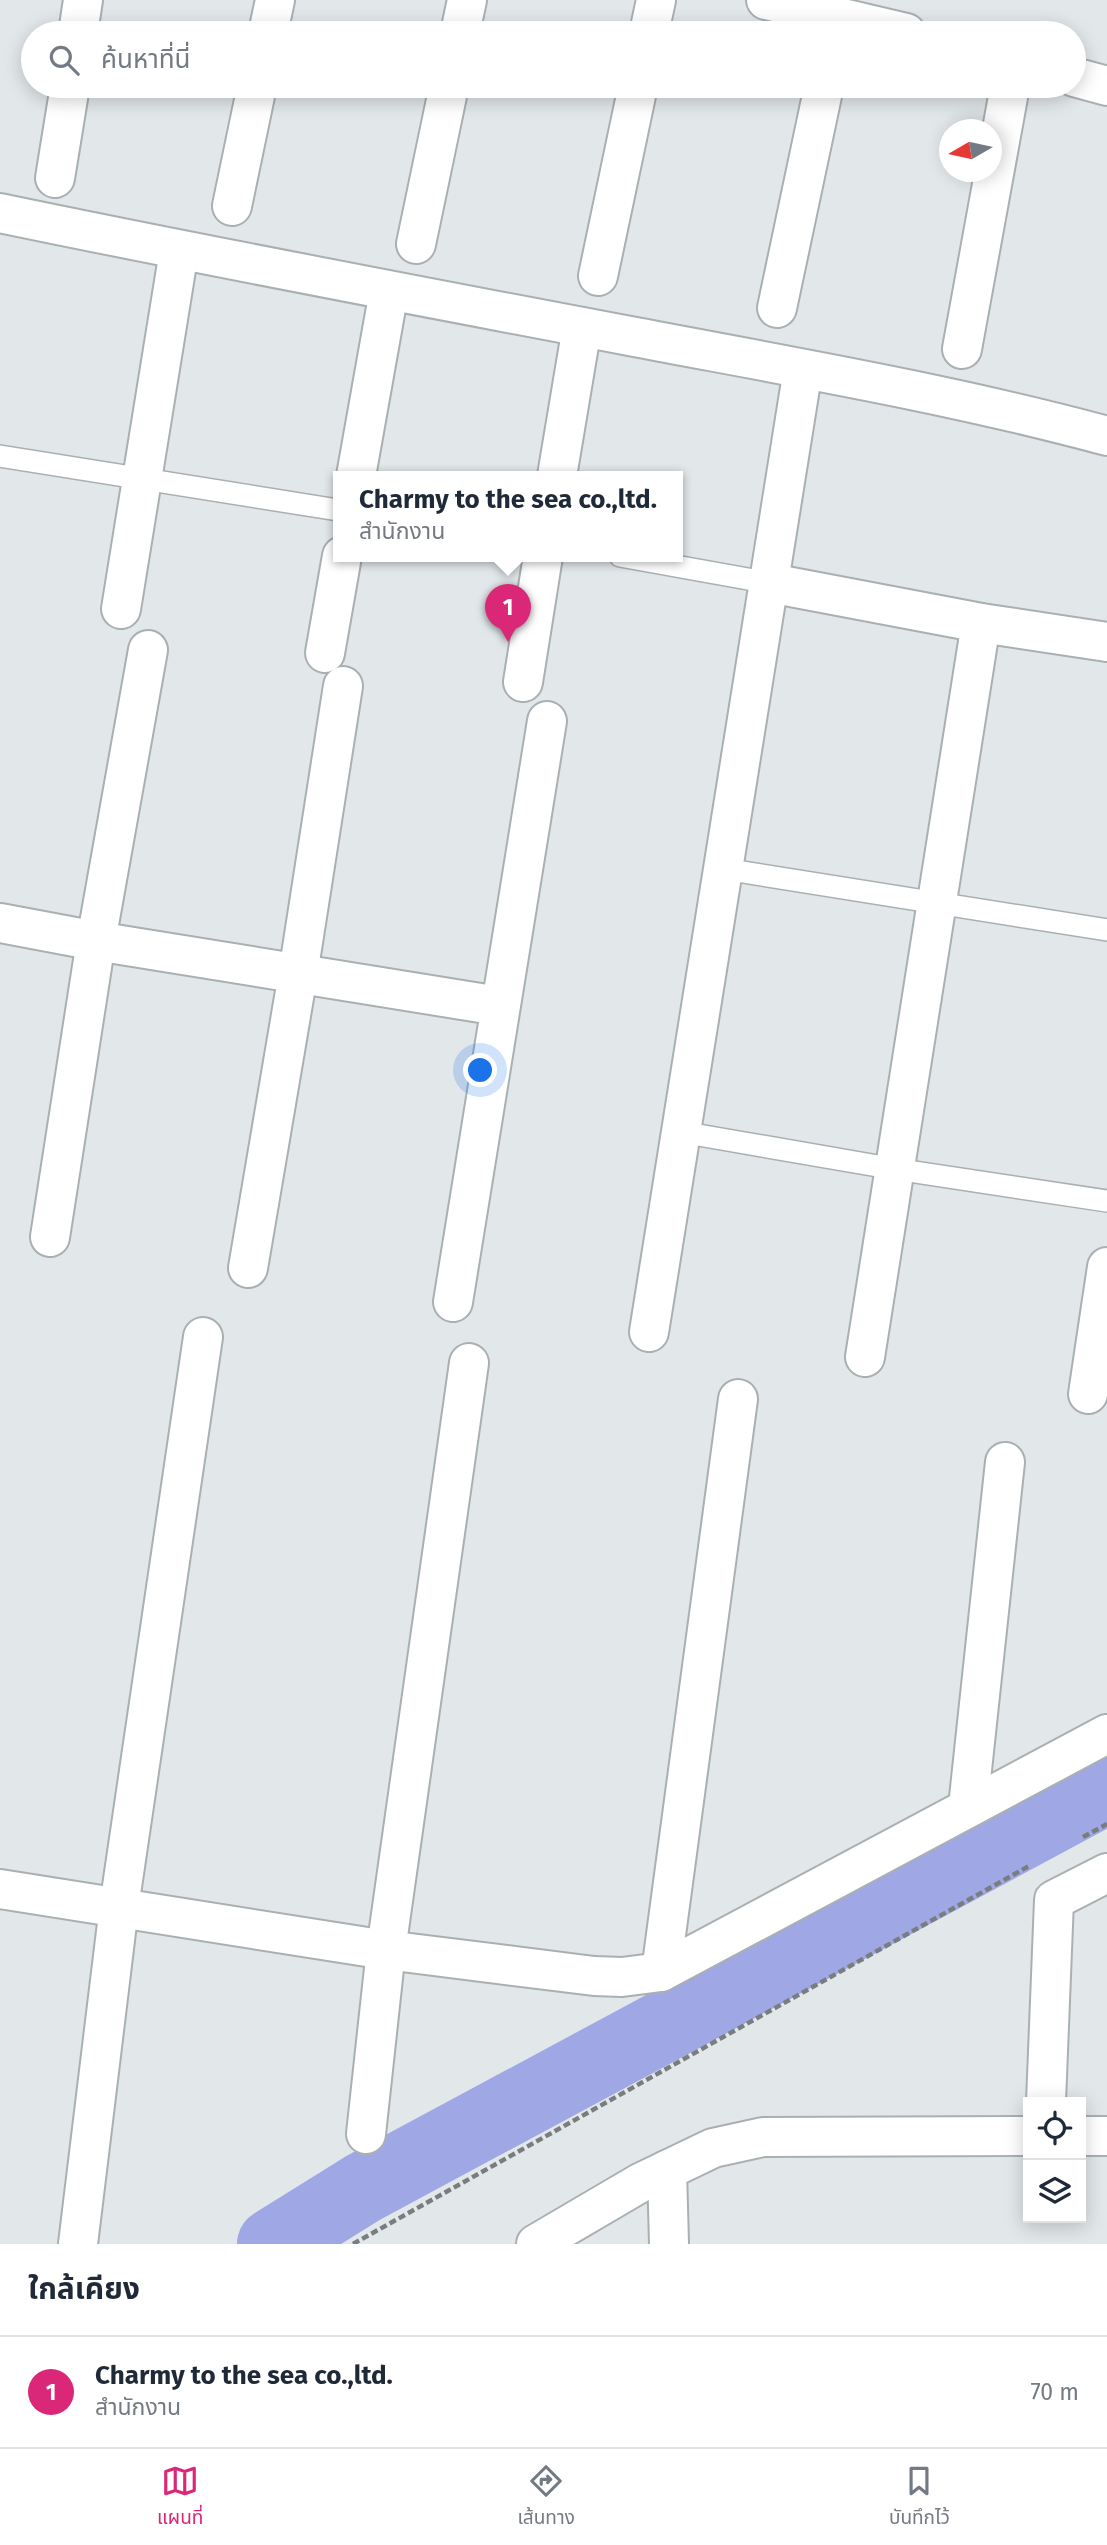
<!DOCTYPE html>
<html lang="th">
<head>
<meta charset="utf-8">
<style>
  :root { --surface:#fff; --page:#f6f6f7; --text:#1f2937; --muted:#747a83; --line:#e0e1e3; --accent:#db2777 }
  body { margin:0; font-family:"Fira Sans","Noto Sans Thai",sans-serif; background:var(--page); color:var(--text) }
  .controls { position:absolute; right:21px; bottom:21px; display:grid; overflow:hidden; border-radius:0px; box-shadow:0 4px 18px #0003 }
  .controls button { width:63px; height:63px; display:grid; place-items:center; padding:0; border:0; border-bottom:2px solid var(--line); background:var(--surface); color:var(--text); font:35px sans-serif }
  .compass { position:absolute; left:939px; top:119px; width:63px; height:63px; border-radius:50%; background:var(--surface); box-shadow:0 4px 18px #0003; rotate:261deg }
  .you { position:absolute; left:481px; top:1071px; width:24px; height:24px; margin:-18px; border:5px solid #fff; border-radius:50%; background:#1a73e8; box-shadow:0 0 0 10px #1a73e833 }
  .badge { display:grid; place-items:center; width:46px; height:46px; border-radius:50%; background:var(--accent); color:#fff; font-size:23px; font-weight:700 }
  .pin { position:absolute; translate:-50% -58px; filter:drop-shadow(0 2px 4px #0008) }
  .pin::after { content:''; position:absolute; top:37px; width:24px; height:21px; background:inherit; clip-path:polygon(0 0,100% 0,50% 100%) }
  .popup { position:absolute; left:333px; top:471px; width:350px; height:91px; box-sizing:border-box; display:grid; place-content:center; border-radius:0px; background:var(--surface); filter:drop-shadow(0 2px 5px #0005); font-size:23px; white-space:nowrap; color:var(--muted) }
  .popup b { font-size:26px; color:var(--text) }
  .popup::after { content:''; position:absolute; left:50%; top:100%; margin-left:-14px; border:14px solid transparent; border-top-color:var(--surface) }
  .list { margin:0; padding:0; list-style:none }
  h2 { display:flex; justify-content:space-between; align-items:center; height:91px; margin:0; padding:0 28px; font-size:30px }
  h2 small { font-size:23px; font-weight:400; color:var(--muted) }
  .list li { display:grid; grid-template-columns:46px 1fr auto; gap:21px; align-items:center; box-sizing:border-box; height:112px; padding:0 28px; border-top:2px solid var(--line) }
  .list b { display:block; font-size:26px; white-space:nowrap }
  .list p { margin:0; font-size:23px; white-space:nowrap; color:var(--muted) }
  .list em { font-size:23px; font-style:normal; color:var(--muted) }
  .icon { flex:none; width:38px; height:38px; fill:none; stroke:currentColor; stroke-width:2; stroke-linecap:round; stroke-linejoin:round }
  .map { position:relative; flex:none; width:1107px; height:2244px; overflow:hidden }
  .search { position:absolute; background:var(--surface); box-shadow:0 4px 18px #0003; left:21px; right:21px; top:21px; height:77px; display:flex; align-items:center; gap:18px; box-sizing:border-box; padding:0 24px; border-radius:38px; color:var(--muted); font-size:26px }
  .sheet { height:203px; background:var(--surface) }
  nav { display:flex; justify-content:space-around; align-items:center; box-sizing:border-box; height:98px; border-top:2px solid var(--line); background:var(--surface); font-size:19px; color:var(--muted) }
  nav a { display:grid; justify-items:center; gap:4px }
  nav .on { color:var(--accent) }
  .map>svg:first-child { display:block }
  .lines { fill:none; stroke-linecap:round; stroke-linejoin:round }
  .river { stroke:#a0a7e5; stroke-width:72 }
  .lane-casing { stroke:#aab0b2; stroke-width:24 }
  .street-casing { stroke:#aab0b2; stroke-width:42 }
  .path { stroke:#797d7f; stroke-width:4.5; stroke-dasharray:7 3.5; stroke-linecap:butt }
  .lane { stroke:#fff; stroke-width:21 }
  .street { stroke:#fff; stroke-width:38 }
</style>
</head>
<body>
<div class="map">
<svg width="1107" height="2244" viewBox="0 0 1107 2244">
  <rect width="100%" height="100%" fill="#e2e7ea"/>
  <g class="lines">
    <polyline class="river" points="273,2244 363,2188 1107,1788"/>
    <g class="lane-casing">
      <g id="lane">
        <polyline points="0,456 338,510"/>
        <polyline points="620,556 770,583"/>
        <polyline points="724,869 1107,930"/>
        <polyline points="681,1132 895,1169 1107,1201"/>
      </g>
    </g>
    <g class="street-casing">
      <g id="street">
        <polyline points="766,0 906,33"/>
        <polyline points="78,33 83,0"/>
        <polyline points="268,33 275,0"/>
        <polyline points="460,33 467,0"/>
        <polyline points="649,33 656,0"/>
        <polyline points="1074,77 1107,86"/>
        <polyline points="55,178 70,86"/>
        <polyline points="232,206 257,86"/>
        <path d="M0,213C211,257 423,297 635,337C793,367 952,394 1107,436"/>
        <polyline points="416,244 449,86"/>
        <polyline points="598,276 638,86"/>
        <polyline points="777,308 824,86"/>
        <polyline points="962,349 1010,86"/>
        <polyline points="356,476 389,291"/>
        <polyline points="557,476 582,327"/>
        <polyline points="770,583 981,623 1107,642"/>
        <polyline points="121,609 179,251"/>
        <polyline points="325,653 342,556"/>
        <polyline points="523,682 543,556"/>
        <polyline points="0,923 96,941 499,1006"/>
        <polyline points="50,1237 96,941 148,650"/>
        <polyline points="248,1268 298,974 343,686"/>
        <polyline points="453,1302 547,721"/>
        <polyline points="649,1332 803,369"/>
        <polyline points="865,1357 981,623"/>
        <polyline points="1088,1394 1107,1267"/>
        <polyline points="968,1807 1005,1462"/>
        <polyline points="0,1889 386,1950 594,1976 622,1977 661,1972 1107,1734"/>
        <polyline points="661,1972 738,1399"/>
        <polyline points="1046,2102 1054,1900 1107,1873"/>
        <polyline points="366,2134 386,1950 469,1363"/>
        <polyline points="1081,2136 1107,2136"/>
        <polyline points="667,2170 669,2244"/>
        <polyline points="78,2244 119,1907 203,1337"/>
        <polyline points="536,2244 640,2183 713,2148 763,2137 1028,2136"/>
      </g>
    </g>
    <g class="path">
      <polyline points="1083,1837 1107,1824"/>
      <polyline points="353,2244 1029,1866"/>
    </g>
    <use href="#lane" class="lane"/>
    <use href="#street" class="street"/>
  </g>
</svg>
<div class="controls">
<button><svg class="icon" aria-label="locate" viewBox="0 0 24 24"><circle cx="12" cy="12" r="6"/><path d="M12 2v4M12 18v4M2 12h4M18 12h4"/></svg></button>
<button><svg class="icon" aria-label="layers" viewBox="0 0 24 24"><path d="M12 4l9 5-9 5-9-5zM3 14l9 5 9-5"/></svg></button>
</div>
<svg class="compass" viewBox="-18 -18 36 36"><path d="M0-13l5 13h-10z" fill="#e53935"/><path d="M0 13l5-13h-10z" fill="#747a83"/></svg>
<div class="you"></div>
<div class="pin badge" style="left:508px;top:642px">1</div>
<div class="popup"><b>Charmy to the sea co.,ltd.</b>สำนักงาน</div>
<div class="search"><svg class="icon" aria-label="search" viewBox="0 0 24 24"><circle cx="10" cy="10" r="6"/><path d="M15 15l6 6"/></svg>ค้นหาที่นี่</div>
</div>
<section class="sheet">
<h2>ใกล้เคียง<small></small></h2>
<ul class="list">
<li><span class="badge">1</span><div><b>Charmy to the sea co.,ltd.</b><p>สำนักงาน</p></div><em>70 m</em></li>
</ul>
</section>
<nav>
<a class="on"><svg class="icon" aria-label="map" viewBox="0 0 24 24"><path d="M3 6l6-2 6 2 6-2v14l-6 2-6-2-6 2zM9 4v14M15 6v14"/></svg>แผนที่</a>
<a><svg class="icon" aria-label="directions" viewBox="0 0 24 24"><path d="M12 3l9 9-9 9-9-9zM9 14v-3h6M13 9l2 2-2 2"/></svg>เส้นทาง</a>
<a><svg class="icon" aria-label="saved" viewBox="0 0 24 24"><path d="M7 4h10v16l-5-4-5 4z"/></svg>บันทึกไว้</a>
</nav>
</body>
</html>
